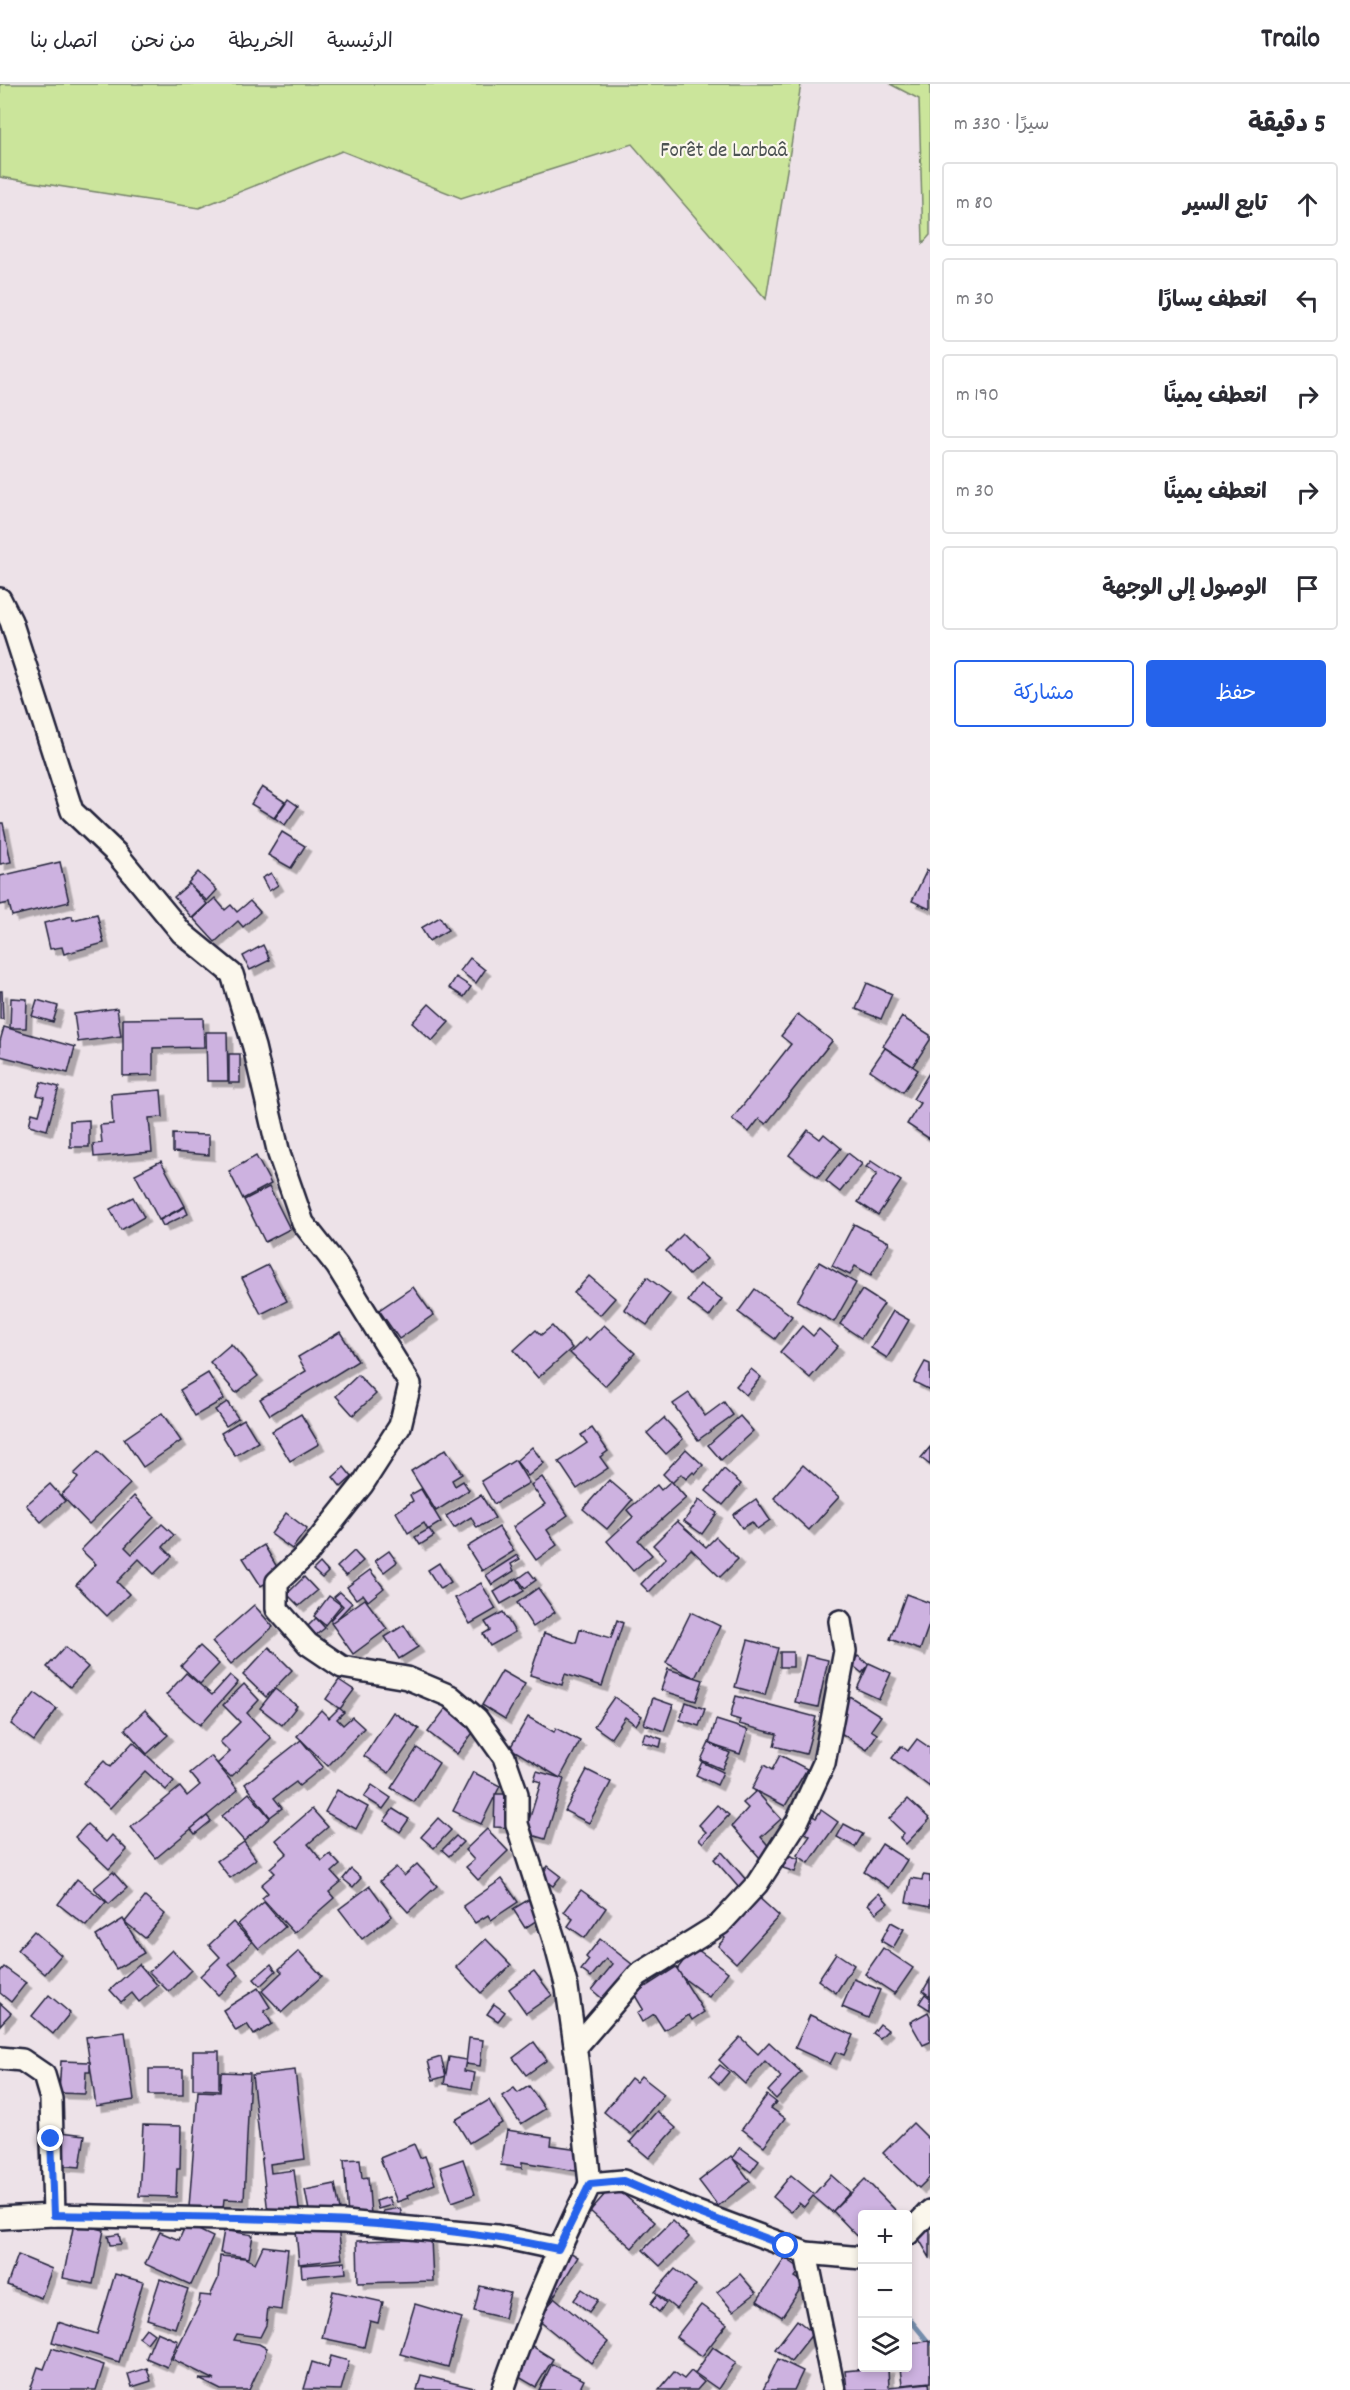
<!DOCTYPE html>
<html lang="ar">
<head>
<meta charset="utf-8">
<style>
  :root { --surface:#fff; --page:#f2f2f3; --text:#2b2b33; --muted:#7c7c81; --line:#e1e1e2; --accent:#2563eb }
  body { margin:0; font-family:Dekko,"Playpen Sans Arabic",sans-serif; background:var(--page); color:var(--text); direction:rtl }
  .controls { position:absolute; right:18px; bottom:18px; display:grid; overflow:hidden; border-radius:6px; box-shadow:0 3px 9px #0003 }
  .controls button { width:54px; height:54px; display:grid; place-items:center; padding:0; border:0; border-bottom:2px solid var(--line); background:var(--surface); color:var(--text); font:30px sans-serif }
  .stop { position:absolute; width:18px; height:18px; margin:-14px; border:4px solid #2563eb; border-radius:50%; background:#fff }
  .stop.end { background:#2563eb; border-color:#fff; box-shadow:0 2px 6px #0008 }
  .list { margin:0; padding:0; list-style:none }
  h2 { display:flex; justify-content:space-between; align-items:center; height:78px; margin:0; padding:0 24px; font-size:26px }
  h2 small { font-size:20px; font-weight:400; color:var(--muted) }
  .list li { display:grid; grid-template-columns:39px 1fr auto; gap:18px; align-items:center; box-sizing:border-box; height:84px; margin:0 12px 12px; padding:0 12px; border:2px solid var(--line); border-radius:6px }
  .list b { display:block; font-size:22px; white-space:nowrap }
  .list em { font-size:20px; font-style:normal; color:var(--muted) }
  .actions { display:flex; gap:12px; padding:18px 24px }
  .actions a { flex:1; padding:14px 0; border:2px solid var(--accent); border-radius:6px; text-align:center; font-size:21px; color:var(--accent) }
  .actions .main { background:var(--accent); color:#fff }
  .icon { flex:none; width:33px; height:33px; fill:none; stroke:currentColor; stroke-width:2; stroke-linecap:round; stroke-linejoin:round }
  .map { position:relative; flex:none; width:930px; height:2306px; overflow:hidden; direction:ltr }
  header { display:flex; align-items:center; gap:36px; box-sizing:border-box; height:84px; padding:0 30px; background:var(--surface); border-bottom:2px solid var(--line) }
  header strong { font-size:28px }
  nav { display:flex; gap:33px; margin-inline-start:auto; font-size:21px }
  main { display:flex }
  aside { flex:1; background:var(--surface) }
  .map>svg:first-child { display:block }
  .green { fill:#cbe59b; stroke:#76846b; stroke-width:1.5 }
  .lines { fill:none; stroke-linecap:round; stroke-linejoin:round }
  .stream { stroke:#758dac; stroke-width:5 }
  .building { fill:#cdb2e0; stroke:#22223b; stroke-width:1.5; filter:url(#shadow) }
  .street-casing { stroke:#22223b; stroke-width:26 }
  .street { stroke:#fbf7ec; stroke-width:21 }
  .route { stroke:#2563eb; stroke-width:8 }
  .labels { text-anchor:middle; stroke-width:4.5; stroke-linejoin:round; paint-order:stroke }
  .park-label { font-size:21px; fill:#4c5353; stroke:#fbf7ec }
</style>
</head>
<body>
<header>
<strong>Trailo</strong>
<nav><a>الرئيسية</a><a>الخريطة</a><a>من نحن</a><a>اتصل بنا</a></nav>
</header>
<main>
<aside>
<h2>5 دقيقة<small>سيرًا · 330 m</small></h2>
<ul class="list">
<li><svg class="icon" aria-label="ahead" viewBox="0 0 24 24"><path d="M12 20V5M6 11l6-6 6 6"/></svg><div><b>تابع السير</b></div><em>80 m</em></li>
<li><svg class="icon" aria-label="left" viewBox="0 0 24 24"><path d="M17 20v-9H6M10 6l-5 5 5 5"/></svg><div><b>انعطف يسارًا</b></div><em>30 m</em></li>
<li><svg class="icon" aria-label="right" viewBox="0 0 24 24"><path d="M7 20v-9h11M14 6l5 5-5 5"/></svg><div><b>انعطف يمينًا</b></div><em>190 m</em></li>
<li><svg class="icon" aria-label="right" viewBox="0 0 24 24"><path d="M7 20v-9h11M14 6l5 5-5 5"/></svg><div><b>انعطف يمينًا</b></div><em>30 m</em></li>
<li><svg class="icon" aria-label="arrive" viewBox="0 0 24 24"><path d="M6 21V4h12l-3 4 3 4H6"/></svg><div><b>الوصول إلى الوجهة</b></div></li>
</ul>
<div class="actions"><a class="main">حفظ</a><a>مشاركة</a></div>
</aside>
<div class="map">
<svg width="930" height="2306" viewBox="0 0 930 2306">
  <defs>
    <filter id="shadow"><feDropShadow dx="5.5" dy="5.5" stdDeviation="0" flood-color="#0004"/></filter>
  </defs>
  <rect width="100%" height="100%" fill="#ede2e8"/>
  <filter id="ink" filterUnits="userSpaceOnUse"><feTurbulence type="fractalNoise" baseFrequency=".0167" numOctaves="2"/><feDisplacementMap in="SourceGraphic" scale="12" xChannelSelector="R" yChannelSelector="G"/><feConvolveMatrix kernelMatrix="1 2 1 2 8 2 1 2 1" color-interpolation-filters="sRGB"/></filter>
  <g filter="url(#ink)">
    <g class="green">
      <polygon points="0,0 801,0 766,215 632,60 461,114 342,67 199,124 0,93"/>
      <polygon points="890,0 930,0 930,151 923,159 919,15"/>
    </g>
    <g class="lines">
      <polyline class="stream" points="908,2233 930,2260"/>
    </g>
    <g class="building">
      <polygon points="262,703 285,718 274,734 251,720"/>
      <polygon points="288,715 298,722 285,741 275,734"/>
      <polygon points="0,739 3,739 11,778 0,780"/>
      <polygon points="282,748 305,762 291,784 268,771"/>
      <polygon points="60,778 69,818 12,832 9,819 0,821 0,792"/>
      <polygon points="927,786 930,787 930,825 912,817"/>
      <polygon points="198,788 217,806 207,817 188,799"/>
      <polygon points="271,789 278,801 269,807 262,794"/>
      <polygon points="189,800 207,820 192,834 174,813"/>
      <polygon points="215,814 225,826 231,821 237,828 250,817 260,828 243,843 238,837 215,858 193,834"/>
      <polygon points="97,830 104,859 64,870 62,863 50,865 44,839 72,832 73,836"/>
      <polygon points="440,833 448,846 429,857 421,844"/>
      <polygon points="263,861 270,876 250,886 243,872"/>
      <polygon points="470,874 485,886 476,899 460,887"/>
      <polygon points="456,893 471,903 464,913 449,904"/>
      <polygon points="867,899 892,910 881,935 856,925"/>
      <polygon points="0,907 2,907 3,935 0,935"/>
      <polygon points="11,914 27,915 26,944 10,944"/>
      <polygon points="37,916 58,922 53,938 32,932"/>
      <polygon points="429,920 449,938 432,957 412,939"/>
      <polygon points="117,924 121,952 78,958 74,930"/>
      <polygon points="798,930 832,957 766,1040 759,1035 749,1048 732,1035 791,960 781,952"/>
      <polygon points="902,933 930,951 930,956 913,982 883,962"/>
      <polygon points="203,934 204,963 153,964 153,991 123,992 123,935"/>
      <polygon points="4,943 75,963 68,989 0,972 0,957"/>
      <polygon points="206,948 227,948 228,997 207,997"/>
      <polygon points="885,964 918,986 903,1008 870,986"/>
      <rect x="229" y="970" width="11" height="29"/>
      <polygon points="929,989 930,990 930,1055 907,1040 920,1019 913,1015"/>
      <polygon points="41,998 59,1003 47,1046 29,1041 32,1029 39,1031 44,1013 37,1011"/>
      <polygon points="161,1006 163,1033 149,1034 152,1068 94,1073 93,1060 102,1059 100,1041 113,1040 111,1010"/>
      <polygon points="89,1036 89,1063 70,1063 70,1037"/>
      <polygon points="808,1046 820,1055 824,1050 841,1064 818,1093 789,1071"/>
      <polygon points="173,1050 209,1051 209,1071 173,1068"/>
      <polygon points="848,1069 862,1080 840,1108 826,1097"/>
      <polygon points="256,1072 271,1100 243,1115 229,1087"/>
      <polygon points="161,1077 185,1122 159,1136 135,1090"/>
      <polygon points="871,1077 901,1097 878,1131 858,1118 877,1090 866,1083"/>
      <polygon points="269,1103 290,1145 265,1158 244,1116"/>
      <polygon points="133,1113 144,1133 121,1146 110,1125"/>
      <polygon points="185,1123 188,1130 163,1142 160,1136"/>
      <polygon points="854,1140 889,1158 871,1191 855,1182 850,1191 832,1182"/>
      <polygon points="683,1150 707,1175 689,1191 666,1167"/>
      <polygon points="819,1178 856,1199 834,1238 797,1217"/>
      <polygon points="268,1181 287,1217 261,1230 242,1194"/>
      <polygon points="589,1192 615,1214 600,1231 574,1209"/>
      <polygon points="647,1193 670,1210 647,1241 624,1225"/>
      <polygon points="700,1200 722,1215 709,1233 688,1217"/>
      <polygon points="413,1203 433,1231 399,1255 379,1226"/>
      <polygon points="755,1205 792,1232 775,1255 738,1228"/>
      <polygon points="862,1206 884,1220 861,1254 840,1240"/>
      <polygon points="893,1227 909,1236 887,1274 871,1264"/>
      <polygon points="604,1241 635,1269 605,1302 570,1269 586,1253 589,1256"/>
      <polygon points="552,1242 572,1264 538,1294 514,1266 536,1246 541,1251"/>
      <polygon points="802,1242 813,1252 819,1245 838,1262 810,1294 780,1268"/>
      <polygon points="340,1248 358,1277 270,1331 260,1315 306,1287 298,1273"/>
      <polygon points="231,1260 258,1292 236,1309 210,1278"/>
      <polygon points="925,1278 930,1280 930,1306 914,1298"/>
      <polygon points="751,1285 761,1293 746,1311 736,1302"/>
      <polygon points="208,1289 224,1315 195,1332 180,1306"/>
      <polygon points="358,1291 376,1310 353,1331 336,1312"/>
      <polygon points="689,1309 705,1332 724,1318 733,1331 698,1356 673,1320"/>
      <polygon points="227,1318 238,1334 226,1342 215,1326"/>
      <polygon points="162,1329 181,1357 143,1383 124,1355"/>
      <polygon points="301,1330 319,1360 290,1377 272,1347"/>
      <polygon points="740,1332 753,1347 721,1376 708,1361"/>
      <polygon points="664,1334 683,1355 666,1370 647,1349"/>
      <polygon points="244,1335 258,1358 235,1372 221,1349"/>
      <polygon points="592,1344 608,1367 600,1373 608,1384 577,1405 559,1378 587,1359 581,1351"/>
      <polygon points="532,1363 544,1379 528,1392 516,1377"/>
      <polygon points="930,1363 930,1381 921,1374"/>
      <polygon points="446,1365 462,1390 452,1396 455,1402 463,1397 469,1406 436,1427 411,1387"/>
      <polygon points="686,1365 703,1381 695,1390 693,1388 686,1395 681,1390 672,1399 663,1390"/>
      <polygon points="98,1367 130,1400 89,1440 61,1411 78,1394 74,1390"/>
      <polygon points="515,1376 529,1399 494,1420 481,1397"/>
      <polygon points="803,1381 839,1413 809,1446 774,1414"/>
      <polygon points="344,1383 352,1393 341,1403 333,1393"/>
      <polygon points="724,1385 741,1400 723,1421 706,1407"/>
      <polygon points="542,1393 568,1431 547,1446 557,1461 536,1476 513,1443 545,1420 531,1401"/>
      <polygon points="609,1396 632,1416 607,1445 583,1425"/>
      <polygon points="671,1397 686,1414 638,1456 652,1471 633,1487 607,1457 633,1433 627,1426 657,1401 661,1406"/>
      <polygon points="50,1400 65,1417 41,1438 26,1421"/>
      <polygon points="421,1405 441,1438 428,1446 424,1439 408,1449 396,1428 413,1417 410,1411"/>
      <polygon points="481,1411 495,1434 477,1444 471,1433 454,1444 446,1432"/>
      <polygon points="134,1412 154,1433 125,1463 132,1470 162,1440 174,1451 163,1463 172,1472 154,1490 139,1475 117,1498 129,1510 107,1532 76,1501 96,1480 81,1466"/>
      <polygon points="756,1415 770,1436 757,1445 752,1438 742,1444 733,1431"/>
      <polygon points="699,1416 717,1429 702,1450 684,1437"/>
      <polygon points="286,1429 307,1445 292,1465 271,1450"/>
      <polygon points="677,1437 706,1463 716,1453 738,1475 720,1493 691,1465 649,1508 641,1500 666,1474 653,1461"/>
      <polygon points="499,1443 514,1467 482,1487 467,1463"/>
      <polygon points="429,1445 434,1452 420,1461 415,1453"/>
      <polygon points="264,1461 281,1490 261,1502 243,1474"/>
      <polygon points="354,1467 363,1477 346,1492 337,1483"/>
      <polygon points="389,1467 397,1478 384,1488 375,1477"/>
      <polygon points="517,1471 520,1475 511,1480 514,1487 492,1501 486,1491"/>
      <polygon points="320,1479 328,1488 322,1494 313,1486"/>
      <polygon points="439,1479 451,1498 440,1505 428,1486"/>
      <polygon points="370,1486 384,1504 368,1517 363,1510 356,1515 347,1503"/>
      <polygon points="529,1487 536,1496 525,1504 518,1495"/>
      <polygon points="304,1493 317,1507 299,1522 287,1510"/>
      <polygon points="517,1494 524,1507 501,1520 494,1508"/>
      <polygon points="481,1499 496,1525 470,1540 455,1514"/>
      <polygon points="538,1504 555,1528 533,1543 517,1519"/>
      <polygon points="340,1508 352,1519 333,1539 330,1536 343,1522 334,1513"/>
      <polygon points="906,1510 930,1519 930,1538 920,1566 890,1555"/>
      <polygon points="329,1512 341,1521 325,1541 314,1532"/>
      <polygon points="365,1515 387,1545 353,1570 331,1539"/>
      <polygon points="254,1521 273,1543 231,1580 212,1558"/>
      <polygon points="503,1528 515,1548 490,1562 483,1550 490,1546 485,1538"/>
      <polygon points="691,1528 720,1542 695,1594 666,1579"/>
      <polygon points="316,1534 325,1544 316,1551 308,1542"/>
      <polygon points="617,1536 623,1539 602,1602 565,1590 562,1601 530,1591 544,1549 576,1559 580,1545 611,1554"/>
      <polygon points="404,1541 418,1563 399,1575 385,1553"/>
      <polygon points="748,1556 778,1564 765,1611 735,1603"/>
      <polygon points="200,1562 219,1580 200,1600 181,1582"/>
      <polygon points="65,1563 88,1583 70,1603 47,1583"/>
      <polygon points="269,1563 292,1586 266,1613 243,1591"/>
      <rect x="780" y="1568" width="13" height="15"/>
      <polygon points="806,1571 828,1576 818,1623 795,1618"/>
      <polygon points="858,1572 869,1581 862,1589 851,1580"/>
      <polygon points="869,1579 891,1589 879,1615 857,1605"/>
      <polygon points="668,1585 703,1596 696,1617 661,1606"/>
      <polygon points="502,1587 525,1600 505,1635 482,1621"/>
      <polygon points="186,1589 212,1611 230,1591 238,1598 200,1641 166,1611"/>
      <polygon points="339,1596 354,1606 340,1625 326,1615"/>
      <polygon points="244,1600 259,1616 247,1629 271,1654 231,1693 217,1680 230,1668 220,1658 240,1638 223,1621"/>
      <polygon points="275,1605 297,1622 282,1641 260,1624"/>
      <polygon points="35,1609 57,1625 34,1657 11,1640"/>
      <polygon points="846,1610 881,1632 871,1646 877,1650 867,1666 833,1644"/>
      <polygon points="736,1612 816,1633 806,1670 774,1662 777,1650 739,1640 740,1636 730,1633"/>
      <polygon points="614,1613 642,1632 636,1641 625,1633 611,1654 594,1642"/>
      <polygon points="653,1614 673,1621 664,1647 644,1640"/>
      <polygon points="686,1618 705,1625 699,1642 680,1636"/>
      <polygon points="339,1624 344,1628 337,1635 343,1641 352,1633 364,1644 328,1682 297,1652 321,1626 329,1634"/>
      <polygon points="446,1624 475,1646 457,1670 428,1648"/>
      <polygon points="145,1626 168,1651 147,1670 125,1645"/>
      <polygon points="393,1628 419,1645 389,1689 364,1672"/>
      <polygon points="528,1633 554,1648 556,1644 580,1657 560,1694 510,1664"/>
      <polygon points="716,1636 748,1646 740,1670 709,1660"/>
      <polygon points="645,1649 662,1655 660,1663 642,1658"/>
      <polygon points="917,1655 930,1664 930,1703 892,1674 901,1662 908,1667"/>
      <polygon points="301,1656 323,1683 299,1702 296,1698 274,1714 282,1724 270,1733 245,1700"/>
      <polygon points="133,1658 174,1697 166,1706 145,1687 110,1724 83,1699 104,1677 110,1683"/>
      <polygon points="709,1659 730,1669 722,1685 701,1676"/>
      <polygon points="417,1664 439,1679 414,1718 391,1704"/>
      <polygon points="780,1671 807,1685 785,1722 752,1705 764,1681 772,1686"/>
      <polygon points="211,1672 238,1706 156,1774 131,1743 180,1703 187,1712 200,1701 190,1689"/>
      <polygon points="702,1678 723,1688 717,1701 696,1691"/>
      <polygon points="587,1686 611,1698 589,1739 565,1727"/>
      <polygon points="537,1687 564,1695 545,1755 525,1749 541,1698 534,1696"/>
      <polygon points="473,1688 500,1702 481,1740 453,1727"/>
      <polygon points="372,1701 391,1714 383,1725 364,1713"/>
      <polygon points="337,1706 368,1723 356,1745 325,1728"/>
      <polygon points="756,1707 781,1735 761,1753 771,1765 760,1774 732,1742 748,1724 743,1719"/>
      <polygon points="249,1709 270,1734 244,1757 222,1732"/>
      <polygon points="495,1710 515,1710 514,1744 494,1743"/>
      <polygon points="908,1715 930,1735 906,1760 900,1754 904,1749 889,1735"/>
      <polygon points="717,1721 729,1731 703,1759 699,1755 706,1748 699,1741"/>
      <polygon points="312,1725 328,1743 308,1760 322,1777 330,1770 340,1781 332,1788 341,1798 329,1808 334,1814 294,1849 262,1814 268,1809 261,1801 275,1789 270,1784 287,1769 276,1756"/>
      <polygon points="393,1725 409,1735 400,1748 384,1737"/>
      <polygon points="821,1726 838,1738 809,1779 797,1771 810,1752 797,1743 807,1728 816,1734"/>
      <polygon points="207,1732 211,1737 195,1750 191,1745"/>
      <polygon points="438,1734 451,1746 434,1764 421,1753"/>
      <polygon points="87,1740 106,1758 112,1751 127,1766 109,1785 75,1753"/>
      <polygon points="844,1740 863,1750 855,1763 837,1753"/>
      <polygon points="487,1745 508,1767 478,1796 466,1783 474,1776 465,1766"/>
      <polygon points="456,1752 463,1758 449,1772 442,1766"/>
      <polygon points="244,1758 256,1775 230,1794 217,1777"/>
      <polygon points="882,1760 907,1776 889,1804 864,1788"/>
      <polygon points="722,1768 747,1797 739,1804 714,1775"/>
      <polygon points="788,1771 799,1775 795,1788 783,1784"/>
      <polygon points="417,1780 437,1802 408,1828 380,1797 396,1783 404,1792"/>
      <polygon points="548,1782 561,1792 553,1802 540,1793"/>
      <polygon points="351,1785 361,1794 353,1803 343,1795"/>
      <polygon points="113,1788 127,1804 109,1820 94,1804"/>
      <polygon points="923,1791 930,1792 930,1823 906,1818 911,1794 922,1796"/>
      <polygon points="77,1795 106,1818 86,1842 58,1820"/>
      <polygon points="502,1795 518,1818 491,1836 488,1831 475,1839 463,1822"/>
      <polygon points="370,1802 392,1832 362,1855 339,1825"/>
      <polygon points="581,1806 606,1824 585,1854 568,1842 573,1835 564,1828"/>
      <polygon points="879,1809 888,1819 876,1829 868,1820"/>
      <polygon points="755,1810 779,1832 736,1879 718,1862 725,1854 720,1849"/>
      <polygon points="145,1813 165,1830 145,1854 125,1838"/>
      <polygon points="531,1814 542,1833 525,1844 513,1825"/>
      <polygon points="264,1818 285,1843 259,1865 238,1840"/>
      <polygon points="123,1835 144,1869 116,1885 96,1852"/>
      <polygon points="233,1838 252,1858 229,1880 239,1891 218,1911 200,1892 220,1873 209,1861"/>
      <polygon points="891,1838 904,1845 893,1864 881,1857"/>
      <polygon points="34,1847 61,1871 45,1890 17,1866"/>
      <polygon points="486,1855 511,1881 481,1909 456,1883"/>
      <polygon points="600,1855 633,1881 605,1917 592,1906 613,1880 606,1875 591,1893 581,1886 589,1876 586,1873"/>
      <polygon points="694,1863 728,1888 709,1913 675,1888"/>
      <polygon points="883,1864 913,1884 895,1910 865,1890"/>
      <polygon points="172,1866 191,1886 169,1908 149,1888"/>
      <polygon points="299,1867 322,1892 282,1928 262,1907 282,1888 279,1885"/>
      <polygon points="836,1869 854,1881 836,1909 818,1896"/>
      <polygon points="139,1880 158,1902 139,1918 132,1909 121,1918 110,1906"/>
      <polygon points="271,1880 276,1887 260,1902 254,1895"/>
      <polygon points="4,1883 26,1899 11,1918 0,1909 0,1888"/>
      <polygon points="676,1883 704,1928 692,1936 689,1931 664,1946 654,1930 642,1938 637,1929 643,1925 634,1910"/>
      <polygon points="534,1887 552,1911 526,1929 509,1905"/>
      <polygon points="854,1895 880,1906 868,1934 842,1923"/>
      <polygon points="930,1895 930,1912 923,1907"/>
      <polygon points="258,1904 270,1923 264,1927 272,1940 254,1951 247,1940 236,1947 223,1926"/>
      <polygon points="925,1910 930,1914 930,1926 919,1919"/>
      <polygon points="49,1911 70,1929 53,1950 32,1932"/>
      <polygon points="0,1919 11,1929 0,1941"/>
      <polygon points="494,1920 505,1928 498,1937 487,1930"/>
      <polygon points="928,1928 930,1932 930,1958 923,1961 910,1938"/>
      <polygon points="810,1931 853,1951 844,1971 836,1968 830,1980 795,1964"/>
      <polygon points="880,1940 888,1946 880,1954 873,1949"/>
      <polygon points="125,1948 134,2016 96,2022 86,1953"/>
      <polygon points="740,1953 758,1970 769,1958 801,1988 776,2015 768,2007 781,1993 765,1977 745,2000 719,1976"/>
      <polygon points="469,1954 483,1956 480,1982 466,1980"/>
      <polygon points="534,1958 547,1976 526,1991 513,1974"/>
      <polygon points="193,1967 219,1967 219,2006 193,2005"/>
      <polygon points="441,1973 446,1992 433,1996 428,1977"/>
      <polygon points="449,1973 466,1976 464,1987 475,1989 472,2005 444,2000"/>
      <polygon points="61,1977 90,1978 90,1988 86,1988 85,2010 59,2009"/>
      <polygon points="720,1981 729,1988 719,2000 710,1992"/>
      <rect x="149" y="1985" width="34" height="26"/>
      <polygon points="295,1986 305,2075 270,2080 271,2089 294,2086 299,2125 268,2129 252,1991"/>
      <polygon points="221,1988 250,1989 244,2116 224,2115 223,2125 189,2123 198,2007 220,2008"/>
      <polygon points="641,1992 664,2010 631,2050 604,2028 631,1994 636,1998"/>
      <polygon points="529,2002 545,2025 521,2040 502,2012 514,2004 518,2009"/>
      <polygon points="767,2011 776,2018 771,2024 785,2034 764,2062 742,2045"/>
      <polygon points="489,2016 502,2039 469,2059 455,2036"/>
      <polygon points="657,2027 676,2044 649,2074 630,2058"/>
      <polygon points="913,2039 930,2056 930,2093 919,2104 883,2069"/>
      <polygon points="143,2041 181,2042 180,2085 177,2085 176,2113 139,2112"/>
      <polygon points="507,2046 552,2053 551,2061 586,2066 582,2088 522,2078 522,2084 501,2081"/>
      <polygon points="61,2048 85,2051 80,2083 56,2081"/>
      <polygon points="414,2060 420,2074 425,2072 435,2100 407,2111 408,2114 397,2118 380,2074"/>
      <polygon points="740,2063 759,2077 751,2088 732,2074"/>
      <polygon points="731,2072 750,2097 718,2122 699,2097"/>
      <polygon points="360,2075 362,2094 368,2093 371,2131 348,2133 344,2076"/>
      <polygon points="463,2075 475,2110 452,2118 440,2083"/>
      <polygon points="791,2091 814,2110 831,2091 850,2108 832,2128 813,2112 804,2123 799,2119 791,2128 773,2113"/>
      <polygon points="865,2095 897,2128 894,2130 862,2130 862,2157 833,2127"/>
      <polygon points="335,2100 340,2126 310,2132 305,2106"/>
      <polygon points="613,2101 655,2138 632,2164 590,2127"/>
      <polygon points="389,2113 392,2121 378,2125 376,2117"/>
      <polygon points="400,2124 403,2136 385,2139 383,2127"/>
      <polygon points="672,2137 689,2153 660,2182 643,2166"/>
      <polygon points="74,2139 104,2146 93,2200 63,2194"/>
      <polygon points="186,2140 213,2153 191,2201 145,2180 160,2148 179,2156"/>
      <polygon points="930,2142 930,2174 916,2150"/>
      <polygon points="338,2143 342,2175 299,2180 296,2147"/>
      <polygon points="224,2146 253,2151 249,2174 220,2169"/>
      <polygon points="119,2150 121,2160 110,2161 108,2152"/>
      <polygon points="431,2155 433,2197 358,2199 357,2157"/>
      <polygon points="263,2162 288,2165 281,2226 268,2224 266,2241 260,2253 237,2250 234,2256 259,2260 266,2264 265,2272 249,2306 221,2306 199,2295 215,2296 172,2275 199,2220 200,2211 210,2212 218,2195 220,2172 245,2174 255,2179"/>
      <polygon points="568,2167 578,2173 551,2217 541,2211"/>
      <polygon points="18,2171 52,2185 41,2214 7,2201"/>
      <polygon points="785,2174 801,2185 795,2193 804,2199 782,2233 757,2217"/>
      <polygon points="345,2178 346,2189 302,2193 301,2181"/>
      <polygon points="675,2185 696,2201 676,2225 655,2208"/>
      <polygon points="115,2190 143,2198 119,2278 52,2258 58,2238 97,2250"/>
      <polygon points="740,2190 756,2209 733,2227 717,2208"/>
      <polygon points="160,2195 188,2205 175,2244 147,2235"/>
      <polygon points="480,2202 510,2209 504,2234 474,2227"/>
      <polygon points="582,2205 598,2216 589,2228 574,2216"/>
      <polygon points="333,2207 383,2218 378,2239 370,2237 364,2263 322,2254"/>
      <polygon points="657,2211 666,2219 659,2228 650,2220"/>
      <polygon points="555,2214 608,2258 591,2279 537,2235"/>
      <polygon points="415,2220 462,2234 448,2283 400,2270"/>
      <polygon points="701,2221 727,2240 702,2272 676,2253"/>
      <polygon points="797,2236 813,2249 791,2277 775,2265"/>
      <polygon points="146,2244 154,2250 147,2259 139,2253"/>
      <polygon points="157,2248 178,2257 167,2283 146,2274"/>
      <polygon points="930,2257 930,2298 902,2301 900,2284 908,2284 908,2259"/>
      <polygon points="529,2260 553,2275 536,2303 512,2289"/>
      <polygon points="713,2263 736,2278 718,2305 695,2289"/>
      <polygon points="52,2264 104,2281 96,2306 30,2306 38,2283 44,2285"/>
      <polygon points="331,2272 349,2277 341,2306 304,2305 312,2278 328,2283"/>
      <polygon points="778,2275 803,2287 794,2306 763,2306"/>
      <polygon points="552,2280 584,2296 579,2306 539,2306"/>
      <polygon points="147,2284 151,2297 132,2303 128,2290"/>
      <polygon points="875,2284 888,2284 889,2303 929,2299 930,2306 847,2306 845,2287"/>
      <polygon points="691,2287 704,2298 697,2306 659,2306 674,2288 684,2295"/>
      <polygon points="421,2291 478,2305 477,2306 417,2306"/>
    </g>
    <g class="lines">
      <g class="street-casing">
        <g id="street">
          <polyline points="0,515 11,537 72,727 116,769 182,849 232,890 254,963 279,1070 303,1139 337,1182 410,1300 400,1342 362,1401 308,1469 277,1498 277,1525 308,1560 342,1583 407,1594 450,1612 477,1635 504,1673 517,1710 517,1740 554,1855 567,1904 578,1983 590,2100"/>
          <polyline points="575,1964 638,1891 720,1840 757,1800 797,1738 824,1679 845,1567 840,1537"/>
          <polyline points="0,1974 22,1976 44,1991 51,2015 54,2131"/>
          <polyline points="0,2134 54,2131 345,2138 497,2152 558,2165"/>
          <polyline points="908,2150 930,2127"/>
          <polyline points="806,2169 834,2306"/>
          <path d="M503,2306C527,2235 557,2168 590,2100L623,2097L686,2124L806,2169L862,2174"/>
        </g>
      </g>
      <use href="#street" class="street"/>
    </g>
  </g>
  <g class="lines" filter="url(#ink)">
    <path class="route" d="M51,2055L54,2131C221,2135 393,2129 558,2165L590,2100L623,2097L686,2124L786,2162"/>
  </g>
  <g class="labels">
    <g class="park-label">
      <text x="724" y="72">Forêt de Larbaâ</text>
    </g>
  </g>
</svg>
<div class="controls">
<button>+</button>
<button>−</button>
<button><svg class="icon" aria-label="layers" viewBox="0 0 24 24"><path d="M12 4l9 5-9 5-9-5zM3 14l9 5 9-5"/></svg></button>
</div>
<div class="stop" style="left:786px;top:2162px"></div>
<div class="stop end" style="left:51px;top:2055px"></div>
</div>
</main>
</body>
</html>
